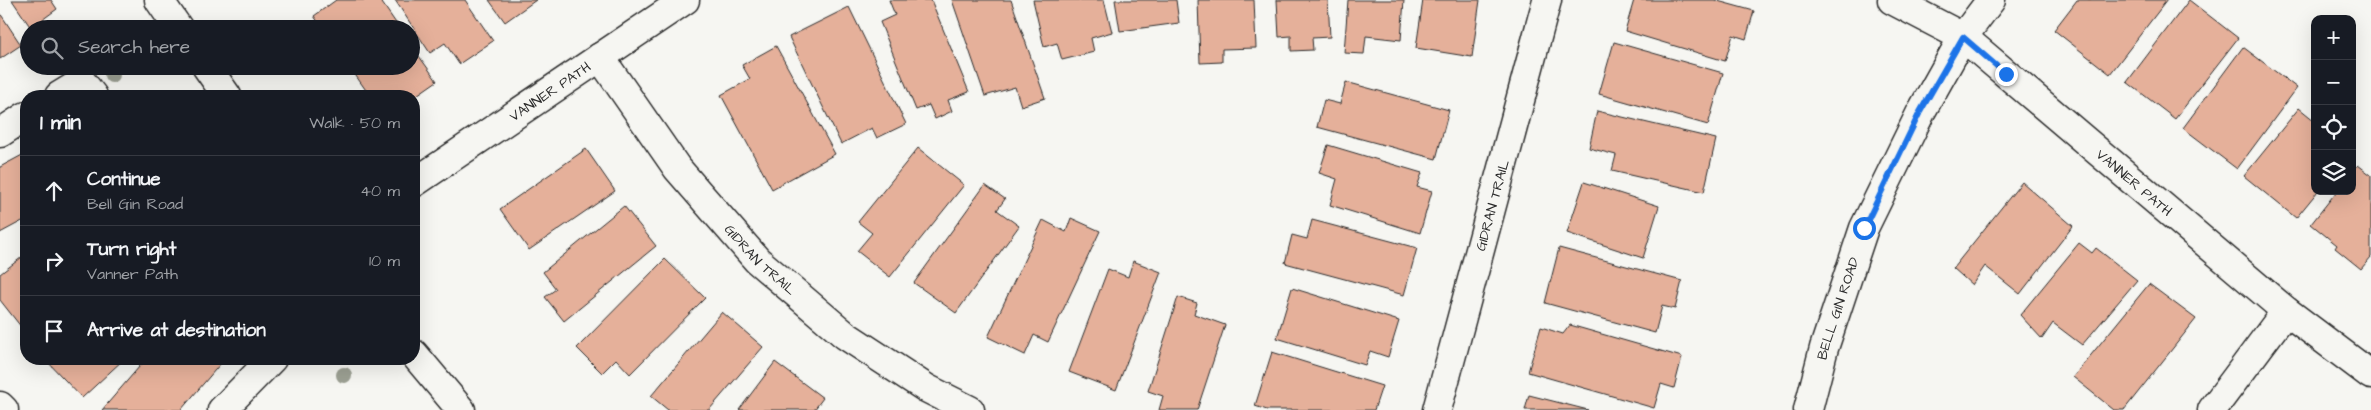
<!DOCTYPE html>
<html lang="en">
<head>
<meta charset="utf-8">
<style>
  :root { --surface:#171b24; --page:#242831; --text:#f1f3f6; --muted:#9ea1a6; --line:#363941 }
  body { margin:0; font-family:"Architects Daughter",sans-serif; background:var(--page); color:var(--text) }
  .controls { position:absolute; right:15px; top:15px; display:grid; overflow:hidden; border-radius:10px; box-shadow:0 5px 20px #0002 }
  .controls button { width:45px; height:45px; display:grid; place-items:center; padding:0; border:0; border-bottom:1px solid var(--line); background:var(--surface); color:var(--text); font:25px sans-serif }
  .stop { position:absolute; width:15px; height:15px; margin:-11px; border:4px solid #1a73e8; border-radius:50%; background:#fff }
  .stop.end { background:#1a73e8; border-color:#fff; box-shadow:0 1px 5px #0008 }
  .list { margin:0; padding:0; list-style:none }
  h2 { display:flex; justify-content:space-between; align-items:center; height:65px; margin:0; padding:0 20px; font-size:21px }
  h2 small { font-size:16px; font-weight:400; color:var(--muted) }
  .list li { display:grid; grid-template-columns:32px 1fr auto; gap:15px; align-items:center; box-sizing:border-box; height:70px; padding:0 20px; border-top:1px solid var(--line) }
  .list b { display:block; font-size:19px; white-space:nowrap }
  .list p { margin:0; font-size:16px; white-space:nowrap; color:var(--muted) }
  .list em { font-size:16px; font-style:normal; color:var(--muted) }
  .icon { flex:none; width:28px; height:28px; fill:none; stroke:currentColor; stroke-width:2; stroke-linecap:round; stroke-linejoin:round }
  .map { position:relative; flex:none; width:2371px; height:410px; overflow:hidden }
  .search { position:absolute; background:var(--surface); box-shadow:0 5px 20px #0002; left:20px; top:20px; width:400px; height:55px; display:flex; align-items:center; gap:12px; box-sizing:border-box; padding:0 18px; border-radius:28px; color:var(--muted); font-size:19px }
  .panel { position:absolute; background:var(--surface); box-shadow:0 5px 20px #0002; left:20px; top:90px; width:400px; height:275px; border-radius:20px }
  .map>svg:first-child { display:block }
  .building { fill:#e5b09a; stroke:#2b2b2b }
  .lines { fill:none; stroke-linecap:round; stroke-linejoin:round }
  .minor-casing { stroke:#2b2b2b; stroke-width:31 }
  .minor { stroke:#f6f6f2; stroke-width:28 }
  .tree { fill:#9ca093 }
  .route { stroke:#1a73e8; stroke-width:6 }
  .labels { text-anchor:middle; stroke-width:4.5; stroke-linejoin:round; paint-order:stroke }
  .street-label { font-size:14px; fill:#2b2b2b; stroke:#f6f6f2 }
</style>
</head>
<body>
<div class="map">
<svg width="2371" height="410" viewBox="0 0 2371 410">
  <rect width="100%" height="100%" fill="#f6f6f2"/>
  <filter id="ink" filterUnits="userSpaceOnUse"><feTurbulence type="fractalNoise" baseFrequency=".02" numOctaves="2"/><feDisplacementMap in="SourceGraphic" scale="10" xChannelSelector="R" yChannelSelector="G"/><feConvolveMatrix kernelMatrix="1 2 1 2 8 2 1 2 1" color-interpolation-filters="sRGB"/></filter>
  <g filter="url(#ink)">
    <g class="building">
      <polygon points="12,0 51,0 57,9 31,28"/>
      <polygon points="336,0 380,0 400,29 323,29 314,16"/>
      <polygon points="395,0 465,0 493,41 459,64 445,43 430,53"/>
      <polygon points="489,0 536,0 505,22"/>
      <polygon points="889,0 931,0 969,92 948,100 952,111 935,119 929,105 916,110 880,22 895,15"/>
      <polygon points="952,0 1011,0 1045,98 1021,106 1015,87 985,96"/>
      <polygon points="1033,0 1104,0 1112,32 1091,38 1094,52 1062,60 1057,43 1044,47"/>
      <polygon points="1115,0 1176,0 1179,23 1120,31"/>
      <polygon points="1198,0 1254,0 1256,48 1222,49 1222,62 1200,63"/>
      <polygon points="1277,0 1328,0 1330,37 1312,38 1313,50 1291,51 1291,36 1279,37"/>
      <polygon points="1348,0 1404,0 1401,40 1366,36 1364,54 1344,53"/>
      <polygon points="1423,0 1480,0 1472,57 1416,48"/>
      <polygon points="1634,0 1714,0 1754,11 1746,39 1733,35 1725,61 1625,31"/>
      <polygon points="2077,0 2167,0 2110,74 2054,30"/>
      <polygon points="2189,0 2238,38 2175,119 2127,82"/>
      <polygon points="849,7 906,124 877,138 872,128 841,144 789,37"/>
      <polygon points="0,13 21,45 0,59"/>
      <polygon points="1614,42 1723,73 1708,125 1599,94"/>
      <polygon points="411,45 437,81 414,97 370,96 349,66 411,66"/>
      <polygon points="776,46 835,154 772,189 721,95 750,79 742,65"/>
      <polygon points="2243,47 2297,88 2237,169 2183,128"/>
      <polygon points="1346,82 1449,110 1436,159 1317,127 1324,100 1340,104"/>
      <polygon points="2299,108 2315,121 2315,191 2318,191 2296,218 2244,176"/>
      <polygon points="1597,111 1716,139 1704,192 1612,171 1616,155 1589,148"/>
      <polygon points="1328,145 1422,173 1417,187 1432,191 1420,233 1330,205 1337,179 1319,173"/>
      <polygon points="918,148 964,185 890,277 857,251 872,233 858,222"/>
      <polygon points="586,149 615,191 529,250 500,209"/>
      <polygon points="26,153 26,219 0,233 0,167"/>
      <polygon points="2358,165 2371,175 2371,257 2361,269 2335,248 2337,245 2311,224 2337,191 2352,191 2352,172"/>
      <polygon points="1584,182 1659,206 1643,258 1567,233"/>
      <polygon points="2022,182 2073,226 2020,294 1985,266 1972,285 1953,268"/>
      <polygon points="985,185 1005,199 997,210 1019,226 956,313 914,283"/>
      <polygon points="624,206 656,246 564,321 545,297 556,289 543,272"/>
      <polygon points="1071,218 1100,231 1048,342 1034,335 1025,355 988,337 1043,220 1066,232"/>
      <polygon points="1312,220 1417,248 1404,295 1285,263 1292,235 1307,239"/>
      <polygon points="2079,243 2092,253 2096,248 2137,280 2082,345 2053,323 2042,339 2020,315"/>
      <polygon points="1559,248 1682,281 1675,309 1662,306 1655,333 1545,303"/>
      <polygon points="26,254 26,324 22,328 0,300 0,274"/>
      <polygon points="665,259 705,298 630,374 616,359 602,373 577,348"/>
      <polygon points="1133,261 1161,272 1116,390 1069,372 1108,269 1128,277"/>
      <polygon points="2149,284 2196,319 2124,410 2114,410 2073,377"/>
      <polygon points="1292,288 1399,321 1388,357 1370,351 1365,365 1277,338"/>
      <polygon points="1178,297 1197,303 1194,314 1225,325 1197,410 1159,410 1163,396 1148,391"/>
      <polygon points="722,312 763,347 709,410 668,410 651,396"/>
      <polygon points="1570,325 1682,357 1674,388 1661,384 1654,408 1528,372 1541,327 1563,334"/>
      <polygon points="1272,352 1382,386 1374,410 1267,410 1255,406"/>
      <polygon points="45,359 124,359 82,398"/>
      <polygon points="146,359 217,359 221,363 181,410 102,410"/>
      <polygon points="775,362 823,398 814,410 739,410"/>
      <polygon points="1529,395 1588,410 1525,410"/>
    </g>
    <g class="lines">
      <g class="minor-casing">
        <g id="minor">
          <polyline points="159,0 179,29"/>
          <path id="s1" d="M1892,0L1963,37L2286,311L2371,375"/>
          <path id="s2" d="M600,57L677,168L757,260L845,335L926,388L970,410"/>
          <polyline points="206,66 227,96"/>
          <polyline points="59,96 82,82 93,96"/>
          <polyline points="0,133 26,116"/>
          <path id="s3" d="M414,183L685,0"/>
          <polyline points="414,354 461,410"/>
          <polyline points="0,406 4,410"/>
          <polyline points="222,410 272,359"/>
          <path id="s4" d="M1437,410L1547,0"/>
          <path id="s5" d="M1808,410L1824,348L1864,228L1921,112L1963,37L1991,0"/>
          <polyline points="2212,410 2286,311"/>
        </g>
      </g>
      <use href="#minor" class="minor"/>
    </g>
    <g class="tree">
      <circle cx="112" cy="75" r="8"/>
      <circle cx="344" cy="375" r="8"/>
    </g>
  </g>
  <g class="lines" filter="url(#ink)">
    <polyline class="route" points="1864,228 1920,112 1963,37 2006,74"/>
  </g>
  <g class="labels">
    <g class="street-label">
      <text dy="5" stroke="none"><textPath href="#s3" startOffset="164">VANNER PATH</textPath></text>
      <text dy="5" stroke="none"><textPath href="#s1" startOffset="305">VANNER PATH</textPath></text>
      <text dy="5" stroke="none"><textPath href="#s4" startOffset="212">GIDRAN TRAIL</textPath></text>
      <text dy="5" stroke="none"><textPath href="#s2" startOffset="259">GIDRAN TRAIL</textPath></text>
      <text dy="5" stroke="none"><textPath href="#s5" startOffset="106">BELL GIN ROAD</textPath></text>
    </g>
  </g>
</svg>
<div class="controls">
<button>+</button>
<button>−</button>
<button><svg class="icon" aria-label="locate" viewBox="0 0 24 24"><circle cx="12" cy="12" r="6"/><path d="M12 2v4M12 18v4M2 12h4M18 12h4"/></svg></button>
<button><svg class="icon" aria-label="layers" viewBox="0 0 24 24"><path d="M12 4l9 5-9 5-9-5zM3 14l9 5 9-5"/></svg></button>
</div>
<div class="stop" style="left:1864px;top:228px"></div>
<div class="stop end" style="left:2006px;top:74px"></div>
<div class="search"><svg class="icon" aria-label="search" viewBox="0 0 24 24"><circle cx="10" cy="10" r="6"/><path d="M15 15l6 6"/></svg>Search here</div>
<section class="panel">
<h2>1 min<small>Walk · 50 m</small></h2>
<ul class="list">
<li><svg class="icon" aria-label="ahead" viewBox="0 0 24 24"><path d="M12 20V5M6 11l6-6 6 6"/></svg><div><b>Continue</b><p>Bell Gin Road</p></div><em>40 m</em></li>
<li><svg class="icon" aria-label="right" viewBox="0 0 24 24"><path d="M7 20v-9h11M14 6l5 5-5 5"/></svg><div><b>Turn right</b><p>Vanner Path</p></div><em>10 m</em></li>
<li><svg class="icon" aria-label="arrive" viewBox="0 0 24 24"><path d="M6 21V4h12l-3 4 3 4H6"/></svg><div><b>Arrive at destination</b></div></li>
</ul>
</section>
</div>
</body>
</html>
